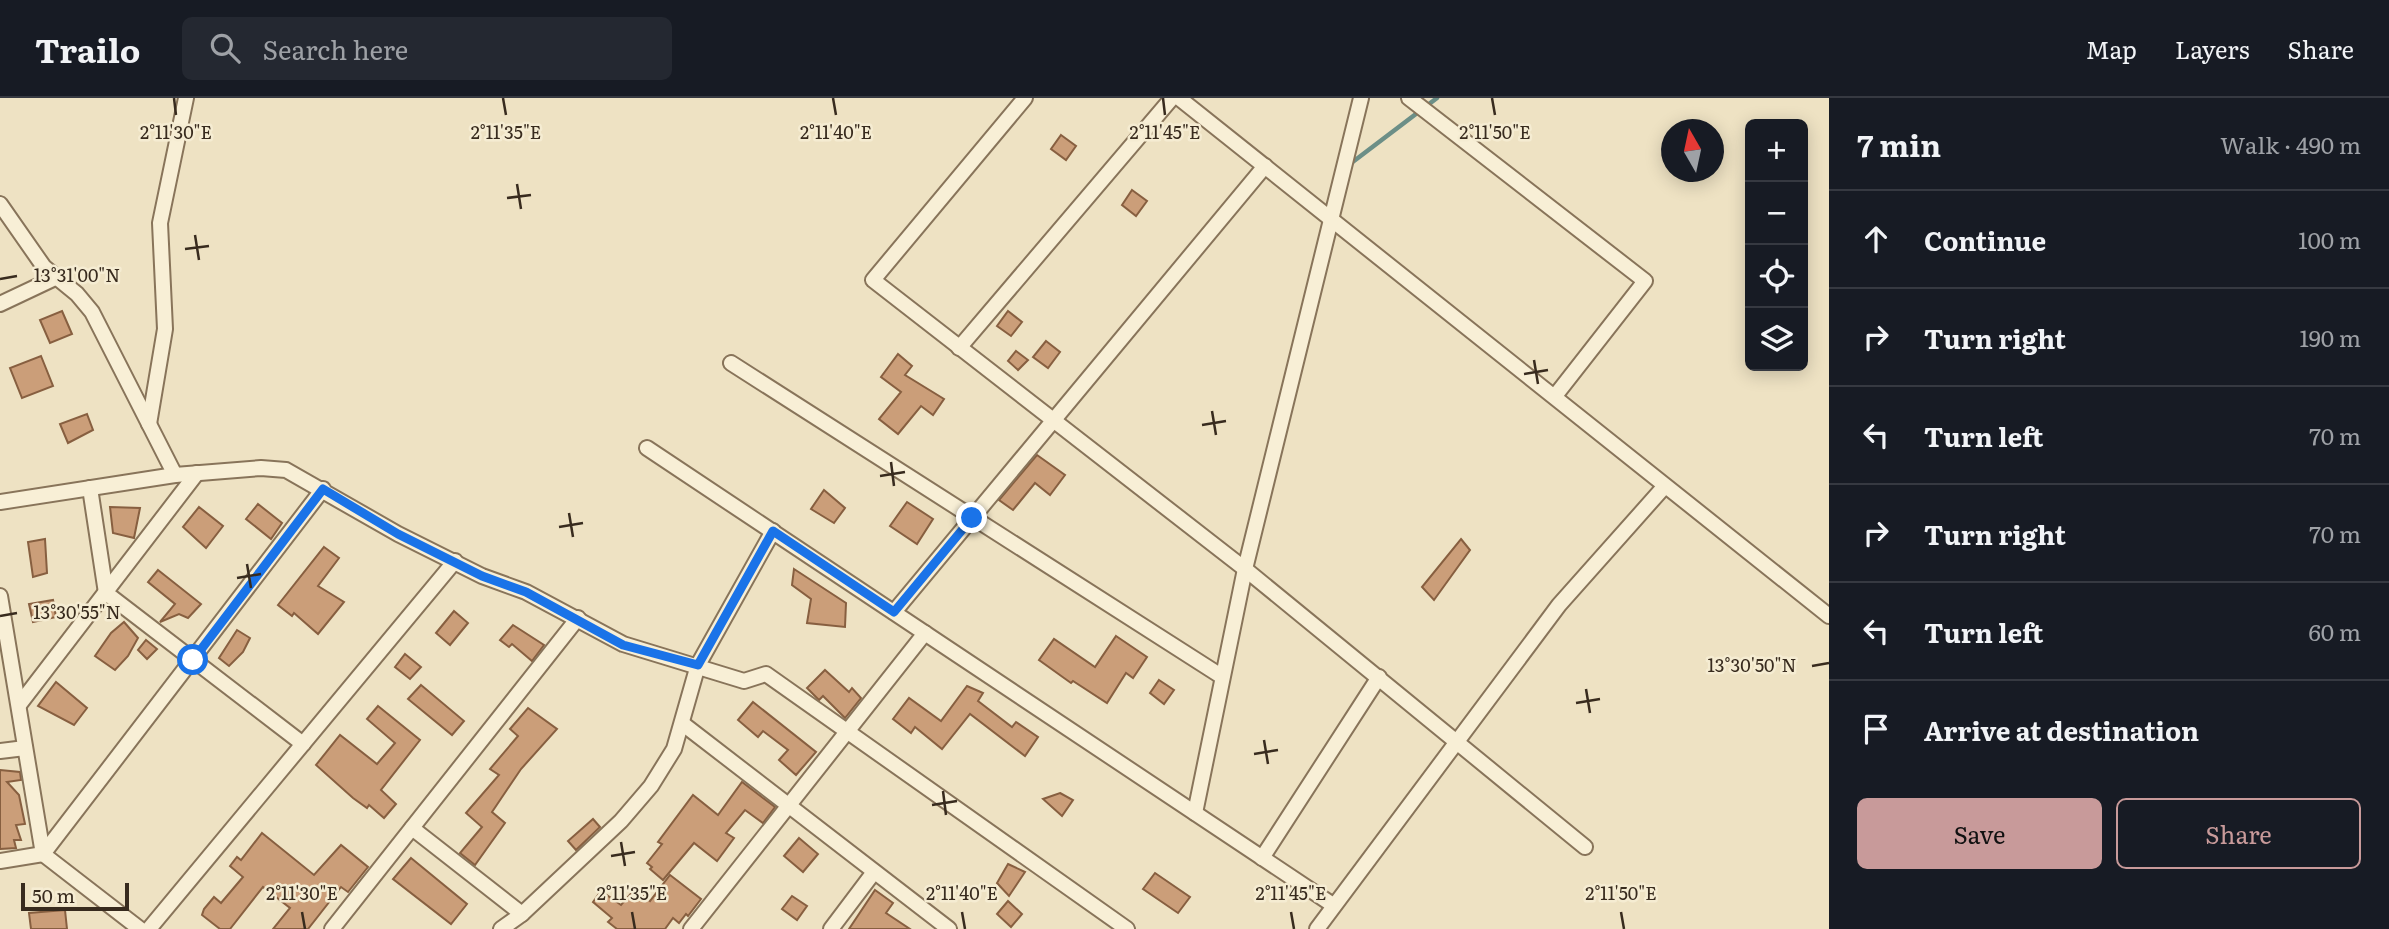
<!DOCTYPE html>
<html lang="en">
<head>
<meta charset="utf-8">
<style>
  :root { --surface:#171b24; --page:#242831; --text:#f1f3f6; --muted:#9ea1a6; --line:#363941; --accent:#c89a9a }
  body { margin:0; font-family:Literata,serif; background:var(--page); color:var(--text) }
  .controls { position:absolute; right:21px; top:21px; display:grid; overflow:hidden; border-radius:10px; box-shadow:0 4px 18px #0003 }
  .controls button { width:63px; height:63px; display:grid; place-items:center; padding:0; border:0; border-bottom:2px solid var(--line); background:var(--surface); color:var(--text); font:35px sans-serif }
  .compass { position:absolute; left:1661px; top:21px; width:63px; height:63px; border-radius:50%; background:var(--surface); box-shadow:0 4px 18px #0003; rotate:351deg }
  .scale { position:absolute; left:21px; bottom:18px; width:108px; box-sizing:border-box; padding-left:7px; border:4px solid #382b1e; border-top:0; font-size:19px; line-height:24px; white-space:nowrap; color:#382b1e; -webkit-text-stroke:5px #f5ecd2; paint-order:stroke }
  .stop { position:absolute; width:21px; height:21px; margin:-16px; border:5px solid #1a73e8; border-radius:50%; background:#fff }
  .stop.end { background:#1a73e8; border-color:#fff; box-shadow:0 2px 7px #0008 }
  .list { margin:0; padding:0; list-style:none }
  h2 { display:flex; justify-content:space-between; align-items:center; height:91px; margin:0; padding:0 28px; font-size:30px }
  h2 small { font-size:23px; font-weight:400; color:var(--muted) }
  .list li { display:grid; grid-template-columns:46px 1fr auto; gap:21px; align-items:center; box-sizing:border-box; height:98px; padding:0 28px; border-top:2px solid var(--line) }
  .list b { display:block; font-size:26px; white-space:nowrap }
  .list em { font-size:23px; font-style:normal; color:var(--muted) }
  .actions { display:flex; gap:14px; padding:21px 28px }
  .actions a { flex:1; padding:16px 0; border:2px solid var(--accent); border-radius:10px; text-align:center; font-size:24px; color:var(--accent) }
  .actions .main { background:var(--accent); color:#111 }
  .icon { flex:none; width:38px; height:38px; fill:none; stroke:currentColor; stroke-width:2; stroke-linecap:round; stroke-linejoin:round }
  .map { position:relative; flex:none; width:1829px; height:831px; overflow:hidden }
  header { display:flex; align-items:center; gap:42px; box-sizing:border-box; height:98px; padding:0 35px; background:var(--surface); border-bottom:2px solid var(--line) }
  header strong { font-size:33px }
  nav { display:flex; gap:38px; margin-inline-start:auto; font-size:24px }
  .search { width:490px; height:63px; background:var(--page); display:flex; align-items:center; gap:18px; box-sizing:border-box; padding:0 24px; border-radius:10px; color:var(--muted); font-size:26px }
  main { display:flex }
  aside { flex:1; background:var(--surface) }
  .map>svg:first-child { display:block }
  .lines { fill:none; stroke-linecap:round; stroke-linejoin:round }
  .stream { stroke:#6c8f87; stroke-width:4.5 }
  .building { fill:#cb9e79; stroke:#875f40; stroke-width:2 }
  .minor-casing { stroke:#88745a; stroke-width:18 }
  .minor { stroke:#f8efd6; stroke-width:14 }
  .route { stroke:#1a73e8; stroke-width:9 }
  .ticks { fill:none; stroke:#382b1e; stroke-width:2.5 }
  .ticks-label { font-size:18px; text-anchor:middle; fill:#382b1e; stroke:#f5ecd2; stroke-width:5; stroke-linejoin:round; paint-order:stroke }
</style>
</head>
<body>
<header>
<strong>Trailo</strong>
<div class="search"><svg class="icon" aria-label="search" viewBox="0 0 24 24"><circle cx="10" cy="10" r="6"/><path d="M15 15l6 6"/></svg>Search here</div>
<nav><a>Map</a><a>Layers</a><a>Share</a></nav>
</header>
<main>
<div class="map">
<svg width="1829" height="831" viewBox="0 0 1829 831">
  <rect width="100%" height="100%" fill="#eee2c3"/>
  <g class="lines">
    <polyline class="stream" points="1350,66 1437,0"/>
  </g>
  <g class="building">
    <polygon points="1061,37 1076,48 1066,62 1051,51"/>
    <polygon points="1132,92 1147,103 1136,118 1122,107"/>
    <polygon points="62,213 72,236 50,245 40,222"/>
    <polygon points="1008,213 1022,224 1011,238 997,228"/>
    <polygon points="1046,243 1060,254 1048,270 1033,259"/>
    <polygon points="1016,253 1028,262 1018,272 1008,263"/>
    <polygon points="898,256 912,268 905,277 944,301 933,317 921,308 898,336 879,321 901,294 881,279"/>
    <polygon points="41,258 53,288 22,300 10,270"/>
    <polygon points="87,316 93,332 68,345 60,326"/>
    <polygon points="1037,357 1065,377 1050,397 1035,385 1013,412 999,402"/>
    <polygon points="824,392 845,410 834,425 811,411"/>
    <polygon points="907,404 933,421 917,446 890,428"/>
    <polygon points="258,406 282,425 271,441 246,421"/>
    <polygon points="110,409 140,410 134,440 113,435"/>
    <polygon points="199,409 223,428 206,450 183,429"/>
    <polygon points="45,441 47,475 33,479 28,444"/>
    <polygon points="1461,441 1470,452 1434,502 1422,489"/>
    <polygon points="324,449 339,460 318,488 344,504 318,536 294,515 292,518 278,507"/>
    <polygon points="794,471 846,505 845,529 807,525 811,501 792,487"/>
    <polygon points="158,472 201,506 188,520 179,516 160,524 175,506 148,484"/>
    <polygon points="53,502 56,519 33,524 29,506"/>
    <polygon points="454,513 468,525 450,547 436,535"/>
    <polygon points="124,524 138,540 128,558 115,572 95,558 111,535"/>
    <polygon points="513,527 544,547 532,563 512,546 509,549 500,542"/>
    <polygon points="237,532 250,540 243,554 229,568 219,560"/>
    <polygon points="1116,538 1147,559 1133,580 1126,575 1107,605 1073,583 1071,585 1039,562 1054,541 1095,569"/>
    <polygon points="146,542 157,551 147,561 138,552"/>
    <polygon points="405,556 421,569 410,581 395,569"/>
    <polygon points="825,572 849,594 852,590 861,600 845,620 823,598 819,602 807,590"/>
    <polygon points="1159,582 1174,592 1164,606 1150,595"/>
    <polygon points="56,584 87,610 74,627 38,608"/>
    <polygon points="421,587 464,623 452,637 408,601"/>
    <polygon points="967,588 983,595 978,603 1012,629 1016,624 1038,639 1025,658 970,616 942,651 915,629 911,635 893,621 909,600 941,623"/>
    <polygon points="753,604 816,654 796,677 779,662 788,652 763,633 758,639 738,622"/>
    <polygon points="378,608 420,642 381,692 396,706 384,720 369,707 367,710 353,700 316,667 340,637 377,666 395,645 367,621"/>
    <polygon points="528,610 557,631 521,671 492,714 505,725 475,767 460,755 482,729 466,715 499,677 490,671 518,638 510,631"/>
    <polygon points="0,672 20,674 21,682 7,684 19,697 25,726 16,727 21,742 14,742 16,750 0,751"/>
    <polygon points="742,684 775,709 763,725 745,712 726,735 734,740 717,763 694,745 663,782 650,771 652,769 647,765 662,746 658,744 693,697 718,717"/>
    <polygon points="1060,695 1073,702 1062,718 1043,701"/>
    <polygon points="593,721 600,729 576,752 568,743"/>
    <polygon points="262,735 314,777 341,747 368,769 348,794 341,789 308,831 273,831 290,810 263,789 230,831 220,831 202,817 204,811 214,799 221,805 243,779 230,768 237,759 241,762"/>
    <polygon points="799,740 818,756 803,774 784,758"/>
    <polygon points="411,760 467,806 451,826 393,781"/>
    <polygon points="1008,766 1025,774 1009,798 997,785"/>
    <polygon points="1155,775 1190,799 1178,815 1143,791"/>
    <polygon points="670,777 701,801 688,818 686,816 679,825 673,820 665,831 617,831 608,824 612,820 593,804 601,793 621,807 635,791 650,803"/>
    <polygon points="875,792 893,805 886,815 910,831 849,831"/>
    <polygon points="792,798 807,808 797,822 782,811"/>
    <polygon points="1008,803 1022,816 1011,829 997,816"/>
    <polygon points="65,812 67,831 31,831 29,815"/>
  </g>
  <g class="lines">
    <g class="minor-casing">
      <g id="minor">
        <polyline points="1025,0 873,182 1245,471 1585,749"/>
        <polyline points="1179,0 1829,518"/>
        <polyline points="1409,0 1645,183 1555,298"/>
        <polyline points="0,106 44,169 77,196 92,214 175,377"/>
        <polyline points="0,206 55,180"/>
        <polyline points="959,250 1172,0"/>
        <polyline points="731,265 1221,578"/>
        <polyline points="149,326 165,231 160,125 186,0"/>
        <polyline points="647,350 1333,807"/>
        <polyline points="90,390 106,495 303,646"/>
        <polyline points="0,404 175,377 261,370 286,372 398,436 482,478 526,494 623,546 744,583 766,576 1127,831"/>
        <polyline points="0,498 43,756 140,831"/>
        <polyline points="894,514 1265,68"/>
        <polyline points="19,607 197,375"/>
        <polyline points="683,626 949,831"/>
        <polyline points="0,653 25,650"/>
        <polyline points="1195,715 1245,471 1361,0"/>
        <polyline points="412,730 522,816"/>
        <polyline points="1262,760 1379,579"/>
        <polyline points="0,763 43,756 323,391"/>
        <polyline points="149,831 455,463"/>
        <polyline points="332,831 578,520"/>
        <polyline points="501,831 522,816 621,723 651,688 674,651 698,567 773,433"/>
        <polyline points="691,831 925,535"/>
        <polyline points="831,831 874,774"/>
        <polyline points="1317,831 1559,507 1664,389"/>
      </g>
    </g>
    <use href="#minor" class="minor"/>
  </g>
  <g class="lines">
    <polyline class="route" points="193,562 323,391 398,436 482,478 526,494 623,547 698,567 773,433 894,514 972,420"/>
  </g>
  <path class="ticks" d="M174,0L176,17M503,0L506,17M833,0L836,17M1163,0L1165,17M1492,0L1495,17M517,86L521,111M507,100L531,97M195,137L199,162M185,151L209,148M0,181L17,178M1534,262L1538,286M1524,276L1548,272M1212,313L1216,337M1202,327L1226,323M891,364L894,388M880,378L905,374M569,415L573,439M559,429L583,425M247,466L251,490M237,480L261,476M0,518L17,515M1812,568L1829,565M1586,591L1590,615M1576,605L1600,601M1264,642L1268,666M1254,656L1278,652M943,693L946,717M932,707L957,703M621,744L625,768M611,758L635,754M302,814L305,831M632,814L635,831M962,814L965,831M1291,814L1294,831M1621,814L1624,831"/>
  <g class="ticks-label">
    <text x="836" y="41">2°11'40"E</text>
    <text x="176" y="41">2°11'30"E</text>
    <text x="506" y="41">2°11'35"E</text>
    <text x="1165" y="41">2°11'45"E</text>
    <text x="1495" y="41">2°11'50"E</text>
    <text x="77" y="184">13°31'00"N</text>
    <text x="77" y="521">13°30'55"N</text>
    <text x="1752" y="574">13°30'50"N</text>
    <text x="302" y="802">2°11'30"E</text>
    <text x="632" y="802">2°11'35"E</text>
    <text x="962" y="802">2°11'40"E</text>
    <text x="1291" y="802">2°11'45"E</text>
    <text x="1621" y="802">2°11'50"E</text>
  </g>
</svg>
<div class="controls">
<button>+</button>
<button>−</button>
<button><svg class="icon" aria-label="locate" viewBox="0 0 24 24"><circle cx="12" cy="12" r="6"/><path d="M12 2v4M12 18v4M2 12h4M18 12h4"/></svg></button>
<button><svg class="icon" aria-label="layers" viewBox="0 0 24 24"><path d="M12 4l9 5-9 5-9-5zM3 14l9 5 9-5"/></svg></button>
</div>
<svg class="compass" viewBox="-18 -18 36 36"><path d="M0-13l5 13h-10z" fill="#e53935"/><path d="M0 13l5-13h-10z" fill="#9ea1a6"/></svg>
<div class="scale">50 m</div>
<div class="stop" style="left:193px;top:562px"></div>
<div class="stop end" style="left:972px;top:420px"></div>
</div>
<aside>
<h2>7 min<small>Walk · 490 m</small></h2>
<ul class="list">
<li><svg class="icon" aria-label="ahead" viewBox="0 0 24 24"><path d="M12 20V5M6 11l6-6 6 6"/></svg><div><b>Continue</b></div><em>100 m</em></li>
<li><svg class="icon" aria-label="right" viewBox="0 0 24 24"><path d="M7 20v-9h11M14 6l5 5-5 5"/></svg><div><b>Turn right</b></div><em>190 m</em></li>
<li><svg class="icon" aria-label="left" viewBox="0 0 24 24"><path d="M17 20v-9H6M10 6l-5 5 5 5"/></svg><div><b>Turn left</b></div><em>70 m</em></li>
<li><svg class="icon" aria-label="right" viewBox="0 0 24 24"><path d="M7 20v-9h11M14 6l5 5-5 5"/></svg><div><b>Turn right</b></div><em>70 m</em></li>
<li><svg class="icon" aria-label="left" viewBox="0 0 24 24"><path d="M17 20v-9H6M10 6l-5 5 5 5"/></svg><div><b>Turn left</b></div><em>60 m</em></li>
<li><svg class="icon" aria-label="arrive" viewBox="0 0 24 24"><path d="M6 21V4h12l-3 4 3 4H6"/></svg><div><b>Arrive at destination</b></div></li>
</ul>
<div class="actions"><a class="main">Save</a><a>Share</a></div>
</aside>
</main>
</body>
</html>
